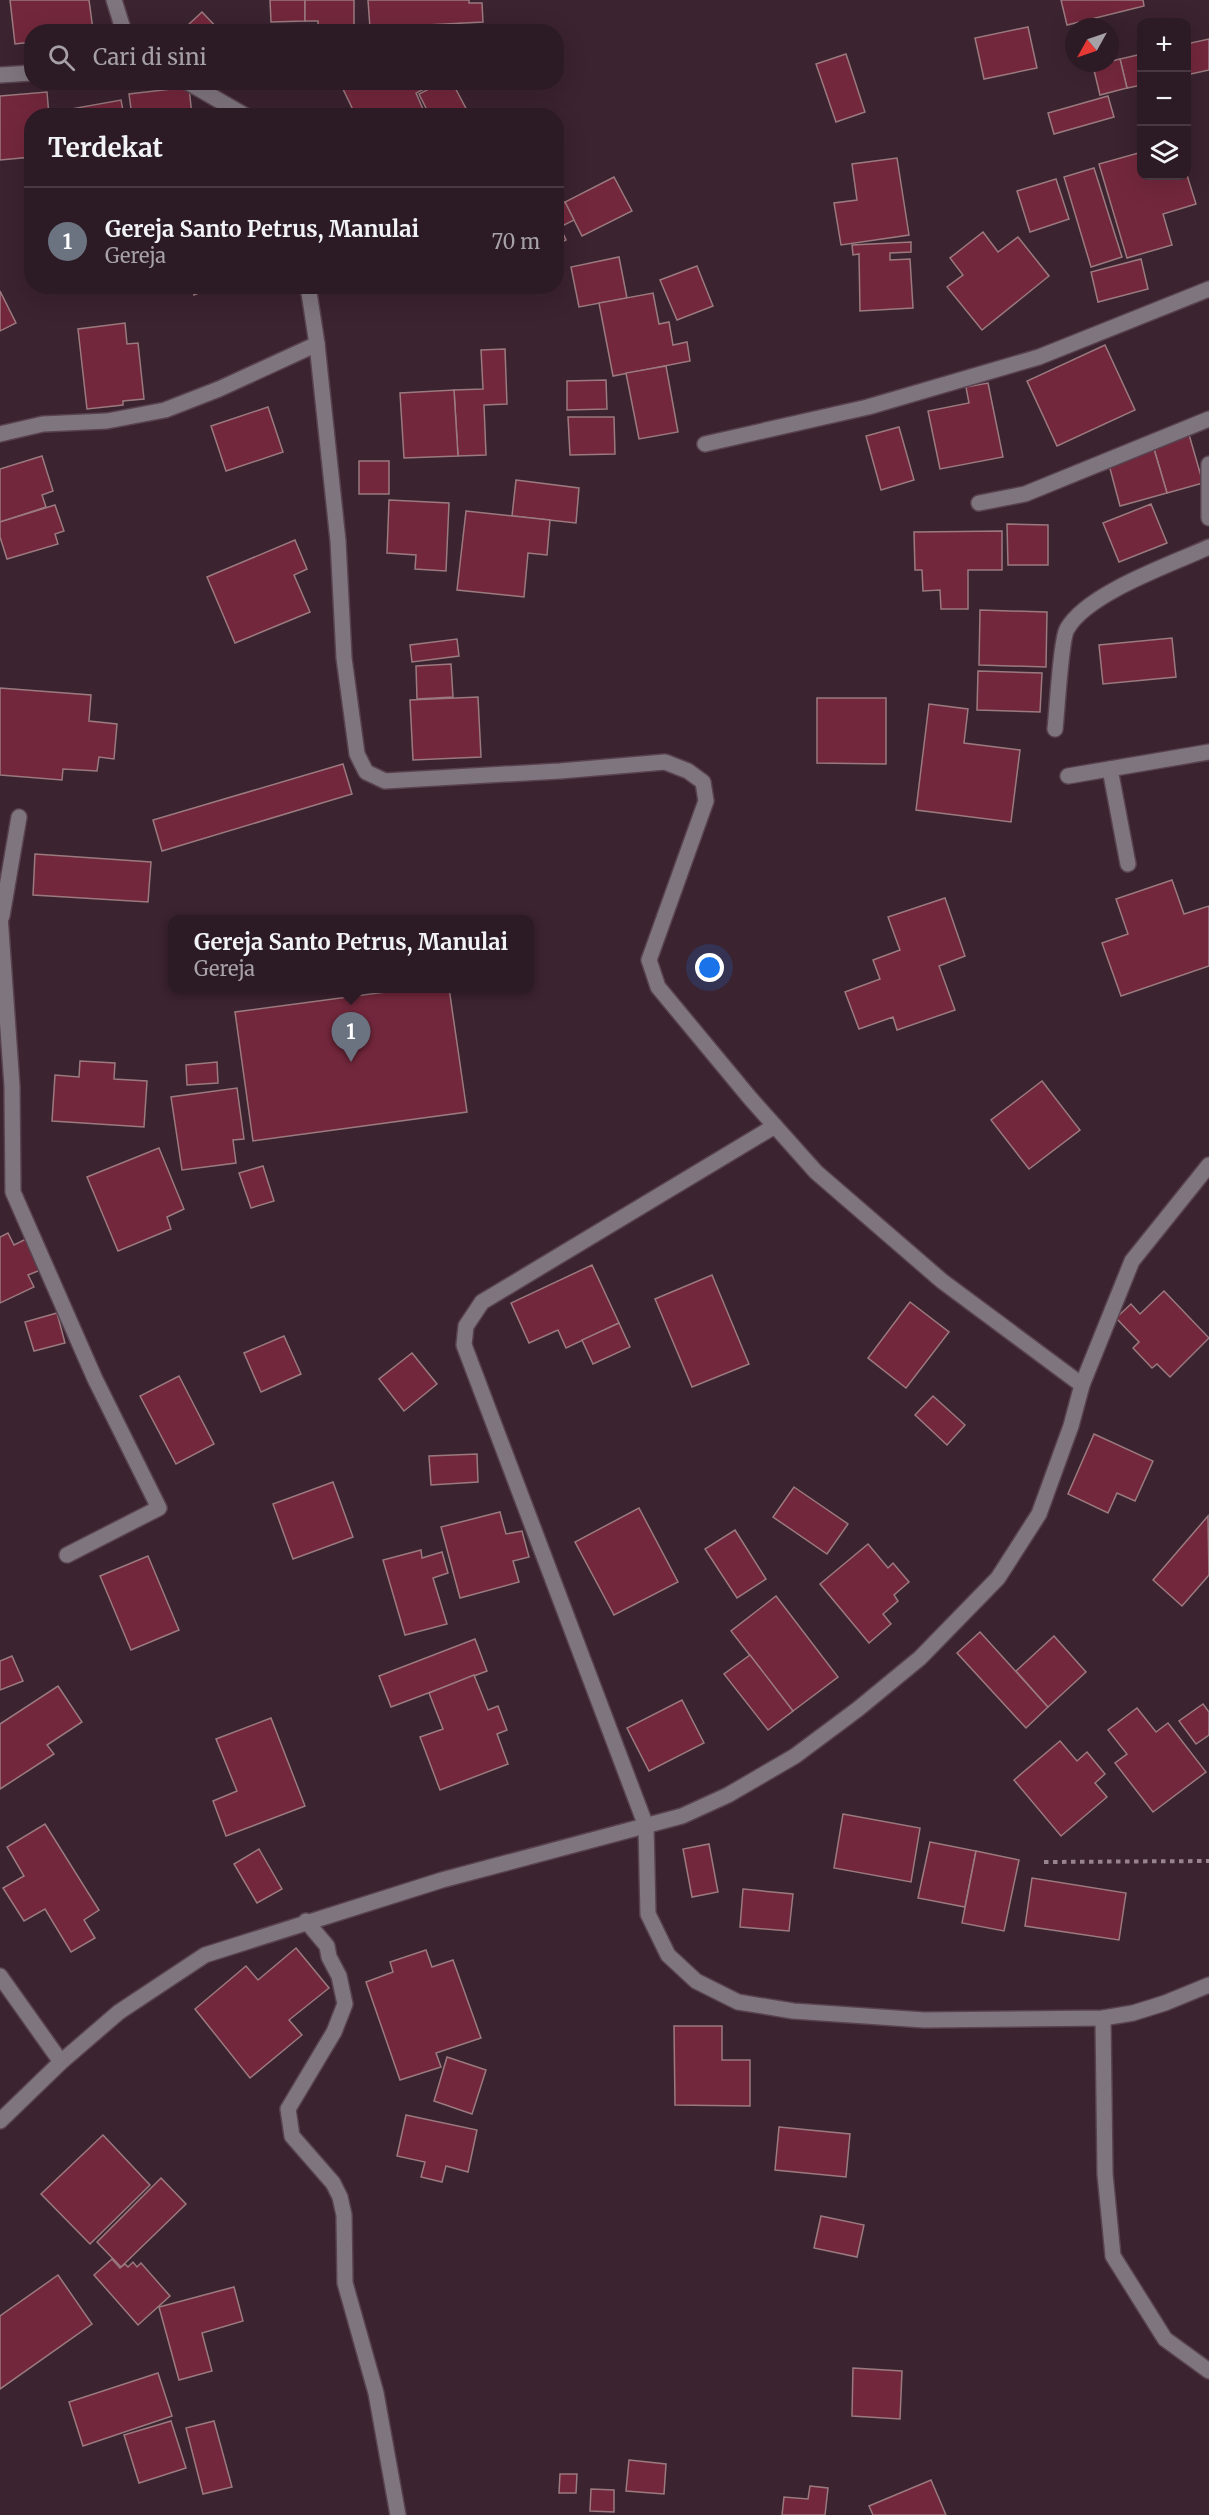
<!DOCTYPE html>
<html lang="id">
<head>
<meta charset="utf-8">
<style>
  :root { --surface:#2c1a24; --page:#34232c; --text:#f1f3f6; --muted:#a6a1a6; --line:#483841; --accent:#bca0f2 }
  body { margin:0; font-family:Merriweather,serif; background:var(--page); color:var(--text) }
  .controls { position:absolute; right:18px; top:18px; display:grid; overflow:hidden; border-radius:12px; box-shadow:0 6px 24px #0002 }
  .controls button { width:54px; height:54px; display:grid; place-items:center; padding:0; border:0; border-bottom:2px solid var(--line); background:var(--surface); color:var(--text); font:30px sans-serif }
  .compass { position:absolute; left:1065px; top:18px; width:54px; height:54px; border-radius:50%; background:var(--surface); box-shadow:0 6px 24px #0002; rotate:230deg }
  .you { position:absolute; left:710px; top:968px; width:21px; height:21px; margin:-15px; border:4px solid #fff; border-radius:50%; background:#1a73e8; box-shadow:0 0 0 9px #1a73e833 }
  .badge { display:grid; place-items:center; width:39px; height:39px; border-radius:50%; background:var(--accent); color:#fff; font-size:20px; font-weight:700 }
  .pin { position:absolute; translate:-50% -50px; filter:drop-shadow(0 2px 3px #0008) }
  .pin::after { content:''; position:absolute; top:32px; width:21px; height:18px; background:inherit; clip-path:polygon(0 0,100% 0,50% 100%) }
  .popup { position:absolute; left:168px; top:915px; width:366px; height:78px; box-sizing:border-box; display:grid; place-content:center; border-radius:12px; background:var(--surface); filter:drop-shadow(0 2px 4px #0005); font-size:20px; white-space:nowrap; color:var(--muted) }
  .popup b { font-size:22px; color:var(--text) }
  .popup::after { content:''; position:absolute; left:50%; top:100%; margin-left:-12px; border:12px solid transparent; border-top-color:var(--surface) }
  .list { margin:0; padding:0; list-style:none }
  h2 { display:flex; justify-content:space-between; align-items:center; height:78px; margin:0; padding:0 24px; font-size:26px }
  h2 small { font-size:20px; font-weight:400; color:var(--muted) }
  .list li { display:grid; grid-template-columns:39px 1fr auto; gap:18px; align-items:center; box-sizing:border-box; height:108px; padding:0 24px; border-top:2px solid var(--line) }
  .list b { display:block; font-size:22px; white-space:nowrap }
  .list p { margin:0; font-size:20px; white-space:nowrap; color:var(--muted) }
  .list em { font-size:20px; font-style:normal; color:var(--muted) }
  .icon { flex:none; width:33px; height:33px; fill:none; stroke:currentColor; stroke-width:2; stroke-linecap:round; stroke-linejoin:round }
  .map { position:relative; flex:none; width:1209px; height:2515px; overflow:hidden }
  .search { position:absolute; background:var(--surface); box-shadow:0 6px 24px #0002; left:24px; top:24px; width:540px; height:66px; display:flex; align-items:center; gap:15px; box-sizing:border-box; padding:0 21px; border-radius:24px; color:var(--muted); font-size:22px }
  .panel { position:absolute; background:var(--surface); box-shadow:0 6px 24px #0002; left:24px; top:108px; width:540px; height:186px; border-radius:24px }
  .map>svg:first-child { display:block }
  .building { fill:#73273c; stroke:#9a7a7f; stroke-width:1.5 }
  .lines { fill:none; stroke-linecap:round; stroke-linejoin:round }
  .minor-casing { stroke:#59424f; stroke-width:18 }
  .path { stroke:#98848f; stroke-width:4; stroke-dasharray:4.5 4.5; stroke-linecap:butt }
  .minor { stroke:#7f757f; stroke-width:15 }
</style>
</head>
<body>
<div class="map">
<svg width="1209" height="2515" viewBox="0 0 1209 2515">
  <rect width="100%" height="100%" fill="#3b2330"/>
  <g class="building">
    <polygon points="10,0 89,0 93,30 103,29 104,32 32,32 32,42 15,44"/>
    <polygon points="270,0 305,0 305,21 271,22"/>
    <polygon points="305,0 354,0 354,32 318,32 318,21 305,21"/>
    <polygon points="368,0 469,0 469,3 482,3 483,22 370,28"/>
    <polygon points="1061,0 1143,0 1144,6 1067,25"/>
    <polygon points="202,12 221,32 194,32 188,25"/>
    <polygon points="1028,27 1037,68 984,79 975,38"/>
    <polygon points="1209,39 1209,70 1186,75 1186,44"/>
    <polygon points="846,54 865,112 836,122 816,64"/>
    <polygon points="1142,54 1142,85 1127,88 1120,59"/>
    <polygon points="1120,59 1127,88 1100,95 1093,66"/>
    <polygon points="357,82 426,82 428,87 416,93 426,116 356,116 343,89"/>
    <polygon points="431,82 452,82 470,116 430,116 419,94 433,87"/>
    <polygon points="189,87 192,116 132,116 129,94"/>
    <polygon points="47,92 49,116 32,116 32,157 0,160 0,96"/>
    <polygon points="1108,96 1114,117 1054,134 1048,113"/>
    <polygon points="121,100 124,116 73,116 71,109"/>
    <polygon points="1142,152 1142,176 1186,176 1186,172 1196,204 1163,214 1172,245 1127,258 1099,164"/>
    <polygon points="897,158 909,235 841,245 834,203 857,200 852,164"/>
    <polygon points="1094,168 1122,257 1091,267 1064,177"/>
    <polygon points="614,177 632,211 582,236 565,202"/>
    <polygon points="1056,179 1069,219 1030,232 1017,191"/>
    <polygon points="565,202 574,220 560,227 566,240 556,245 556,207"/>
    <polygon points="983,232 998,252 1018,237 1049,276 982,330 947,287 963,275 950,258"/>
    <polygon points="911,242 911,252 890,253 890,260 910,259 913,308 860,311 859,254 853,255 852,245"/>
    <polygon points="619,257 627,298 579,307 571,267"/>
    <polygon points="1141,259 1148,289 1098,302 1091,272"/>
    <polygon points="697,266 713,306 677,320 660,280"/>
    <polygon points="191,286 215,286 194,295"/>
    <polygon points="0,291 16,323 0,331"/>
    <polygon points="653,293 659,324 669,322 673,345 687,342 690,361 613,376 599,303"/>
    <polygon points="125,323 127,344 138,343 144,399 123,401 123,405 87,409 78,329"/>
    <polygon points="1105,345 1135,410 1057,446 1027,381"/>
    <polygon points="505,349 507,404 484,405 486,455 458,456 454,390 483,389 481,350"/>
    <polygon points="666,366 678,432 639,439 626,373"/>
    <polygon points="606,380 607,409 567,410 567,381"/>
    <polygon points="988,383 1003,457 940,469 928,411 969,403 966,387"/>
    <polygon points="454,390 458,456 404,458 400,393"/>
    <polygon points="268,407 283,452 226,471 211,426"/>
    <polygon points="568,417 614,417 615,454 570,455"/>
    <polygon points="899,427 914,480 881,490 866,436"/>
    <polygon points="1188,431 1203,483 1167,493 1154,449"/>
    <polygon points="1154,449 1167,493 1120,506 1108,461"/>
    <polygon points="42,456 53,491 42,495 46,507 0,522 0,469"/>
    <rect x="359" y="461" width="30" height="33"/>
    <polygon points="516,480 579,488 576,523 512,516"/>
    <polygon points="389,500 449,503 446,571 415,569 416,555 387,553"/>
    <polygon points="1151,504 1167,543 1119,562 1103,523"/>
    <polygon points="55,505 64,531 55,534 58,544 7,559 0,537 0,522"/>
    <polygon points="466,511 550,520 547,555 528,553 524,597 457,590"/>
    <polygon points="1007,524 1048,525 1048,565 1008,565"/>
    <polygon points="1002,531 1002,570 968,570 968,609 941,609 940,590 923,591 922,570 915,570 914,532"/>
    <polygon points="295,540 307,569 294,575 310,612 235,643 207,577"/>
    <polygon points="980,610 1047,612 1046,667 979,665"/>
    <polygon points="1172,638 1176,677 1103,684 1099,645"/>
    <polygon points="457,639 459,656 412,662 410,645"/>
    <polygon points="451,664 453,697 417,699 416,666"/>
    <polygon points="978,671 1042,673 1040,712 977,710"/>
    <polygon points="0,688 91,695 89,721 117,724 114,759 99,757 97,771 63,769 62,780 0,775"/>
    <polygon points="478,697 481,757 413,760 410,700"/>
    <polygon points="817,698 886,698 886,764 817,763"/>
    <polygon points="929,704 968,709 964,743 1020,750 1011,822 916,810"/>
    <polygon points="343,764 352,794 162,851 153,820"/>
    <polygon points="35,854 151,862 148,902 33,895"/>
    <polygon points="1172,880 1184,914 1209,906 1209,966 1121,996 1102,943 1128,934 1116,899"/>
    <polygon points="945,898 965,956 939,966 955,1010 897,1030 893,1017 859,1029 845,992 880,979 873,960 900,950 888,917"/>
    <polygon points="416,988 449,988 467,1112 253,1141 235,1012"/>
    <polygon points="80,1061 115,1063 114,1079 147,1081 144,1127 52,1121 55,1075 79,1077"/>
    <polygon points="217,1062 218,1083 187,1085 186,1065"/>
    <polygon points="1042,1081 1080,1130 1029,1169 991,1120"/>
    <polygon points="237,1088 244,1139 233,1140 236,1163 182,1170 171,1097"/>
    <polygon points="159,1148 184,1209 167,1217 171,1229 118,1251 87,1177"/>
    <polygon points="263,1166 274,1201 251,1208 239,1173"/>
    <polygon points="8,1233 14,1245 28,1238 43,1269 28,1275 34,1287 0,1303 0,1237"/>
    <polygon points="592,1265 619,1323 566,1348 558,1330 529,1343 511,1303"/>
    <polygon points="712,1275 749,1364 692,1387 655,1299"/>
    <polygon points="1164,1291 1209,1338 1170,1377 1157,1364 1152,1368 1133,1348 1139,1342 1116,1318 1131,1304 1140,1314"/>
    <polygon points="910,1302 949,1332 906,1388 868,1358"/>
    <polygon points="57,1313 65,1343 34,1351 25,1322"/>
    <polygon points="619,1323 630,1347 593,1364 582,1340"/>
    <polygon points="284,1336 301,1374 261,1392 244,1353"/>
    <polygon points="412,1353 437,1384 404,1411 379,1379"/>
    <polygon points="179,1376 214,1444 176,1464 140,1396"/>
    <polygon points="933,1396 965,1425 947,1445 915,1415"/>
    <polygon points="1094,1434 1153,1461 1135,1501 1117,1493 1108,1513 1068,1494"/>
    <polygon points="477,1454 478,1482 431,1485 429,1456"/>
    <polygon points="333,1482 353,1537 293,1559 273,1504"/>
    <polygon points="794,1487 848,1524 827,1554 773,1517"/>
    <polygon points="639,1508 678,1582 614,1615 575,1542"/>
    <polygon points="500,1512 506,1534 522,1531 529,1557 513,1561 519,1582 460,1598 441,1527"/>
    <polygon points="1208,1516 1209,1575 1182,1606 1153,1580"/>
    <polygon points="735,1530 766,1579 737,1598 705,1549"/>
    <polygon points="868,1544 888,1568 893,1563 909,1582 894,1595 898,1601 883,1614 891,1624 869,1643 820,1584"/>
    <polygon points="421,1550 422,1558 442,1552 448,1573 433,1578 447,1624 405,1635 383,1560"/>
    <polygon points="148,1556 179,1630 131,1650 100,1576"/>
    <polygon points="776,1596 838,1677 793,1711 731,1631"/>
    <polygon points="980,1632 1048,1707 1026,1728 957,1653"/>
    <polygon points="1054,1636 1086,1672 1048,1707 1016,1671"/>
    <polygon points="475,1639 487,1671 391,1707 379,1676"/>
    <polygon points="750,1655 793,1711 768,1730 724,1674"/>
    <polygon points="12,1656 23,1681 0,1690 0,1661"/>
    <polygon points="474,1675 488,1710 498,1706 507,1730 497,1734 508,1764 440,1790 420,1737 443,1729 429,1693"/>
    <polygon points="58,1686 82,1722 47,1745 54,1754 0,1789 0,1724"/>
    <polygon points="682,1700 704,1743 649,1771 627,1728"/>
    <polygon points="1203,1704 1209,1712 1209,1735 1196,1744 1179,1721"/>
    <polygon points="1137,1708 1156,1732 1168,1723 1206,1772 1153,1812 1115,1763 1127,1754 1108,1730"/>
    <polygon points="271,1718 305,1806 226,1836 213,1801 237,1791 216,1739"/>
    <polygon points="1060,1741 1077,1761 1087,1752 1105,1774 1095,1783 1107,1797 1061,1836 1014,1780"/>
    <polygon points="843,1814 920,1828 911,1882 834,1868"/>
    <polygon points="45,1824 99,1910 84,1920 95,1938 71,1952 45,1909 24,1921 3,1888 24,1876 7,1847"/>
    <polygon points="930,1842 976,1851 965,1907 918,1898"/>
    <polygon points="709,1844 718,1892 692,1897 683,1849"/>
    <polygon points="259,1849 282,1889 257,1903 234,1864"/>
    <polygon points="976,1851 1019,1860 1004,1931 962,1923"/>
    <polygon points="1032,1878 1126,1893 1119,1940 1025,1926"/>
    <polygon points="743,1889 793,1894 789,1931 740,1927"/>
    <polygon points="296,1948 329,1988 289,2020 302,2035 250,2078 195,2009 246,1966 258,1980"/>
    <polygon points="426,1950 432,1967 453,1960 481,2038 436,2053 441,2067 400,2080 366,1982 393,1972 390,1962"/>
    <polygon points="674,2026 722,2026 722,2060 750,2060 750,2106 675,2105"/>
    <polygon points="447,2057 486,2070 472,2114 434,2101"/>
    <polygon points="406,2115 477,2130 468,2172 446,2166 442,2182 421,2177 425,2162 397,2156"/>
    <polygon points="779,2127 850,2134 846,2177 775,2170"/>
    <polygon points="103,2135 150,2185 90,2244 41,2194"/>
    <polygon points="161,2178 186,2204 121,2267 97,2242"/>
    <polygon points="821,2216 864,2225 857,2257 814,2248"/>
    <polygon points="112,2259 120,2268 125,2264 128,2267 133,2262 137,2267 141,2263 170,2296 138,2325 94,2275"/>
    <polygon points="58,2275 92,2324 0,2389 0,2316"/>
    <polygon points="234,2287 243,2321 202,2333 212,2371 179,2380 159,2307"/>
    <polygon points="853,2368 902,2371 900,2419 852,2416"/>
    <polygon points="158,2373 172,2416 83,2446 69,2402"/>
    <polygon points="171,2421 186,2468 139,2483 124,2435"/>
    <polygon points="214,2421 232,2487 203,2494 186,2428"/>
    <polygon points="629,2460 666,2464 664,2494 626,2491"/>
    <polygon points="560,2474 577,2474 576,2493 559,2493"/>
    <polygon points="931,2480 946,2515 873,2515 869,2506"/>
    <polygon points="810,2486 828,2488 825,2515 782,2515 784,2497 808,2499"/>
    <polygon points="591,2489 614,2490 614,2512 590,2511"/>
  </g>
  <g class="lines">
    <g class="minor-casing">
      <g id="minor">
        <polyline points="114,0 124,32"/>
        <polyline points="0,75 32,73"/>
        <polyline points="187,82 246,116"/>
        <polyline points="308,286 317,344 338,541 344,658 357,754 366,772 385,781 560,771 665,762 688,771 703,782 706,801 649,960 658,987 750,1098 816,1172 942,1281 1082,1385"/>
        <polyline points="0,434 43,424 107,421 165,410 219,389 317,344"/>
        <polyline points="705,444 868,407 1039,357 1209,289"/>
        <polyline points="1209,464 1209,518"/>
        <polyline points="979,503 1025,494 1209,419"/>
        <path d="M1055,729C1057,712 1061,639 1067,629C1087,593 1172,564 1209,547"/>
        <polyline points="1110,769 1128,864"/>
        <polyline points="1068,776 1209,752"/>
        <polyline points="0,916 12,1086 13,1192 95,1379 159,1508 67,1555"/>
        <polyline points="2,916 19,817"/>
        <polyline points="775,1126 482,1302 466,1326 464,1345 646,1826 648,1914 668,1955 696,1981 738,2002 793,2011 924,2020 1103,2018 1133,2013 1165,2003 1209,1985"/>
        <polyline points="306,1921 327,1946 329,1957 339,1976 345,2004 334,2032 288,2109 292,2136 333,2183 340,2197 344,2215 345,2283 376,2393 398,2515"/>
        <polyline points="0,1976 61,2062"/>
        <polyline points="1103,2018 1105,2174 1113,2256 1165,2339 1209,2371"/>
        <polyline points="0,2121 61,2062 119,2012 205,1955 442,1880 682,1816 728,1795 795,1756 858,1709 920,1658 998,1578 1039,1514 1071,1426 1082,1385 1132,1261 1209,1165"/>
      </g>
    </g>
    <polyline class="path" points="1044,1862 1209,1861"/>
    <use href="#minor" class="minor"/>
  </g>
</svg>
<div class="controls">
<button>+</button>
<button>−</button>
<button><svg class="icon" aria-label="layers" viewBox="0 0 24 24"><path d="M12 4l9 5-9 5-9-5zM3 14l9 5 9-5"/></svg></button>
</div>
<svg class="compass" viewBox="-18 -18 36 36"><path d="M0-13l5 13h-10z" fill="#e53935"/><path d="M0 13l5-13h-10z" fill="#a6a1a6"/></svg>
<div class="you"></div>
<div class="pin badge" style="left:351px;top:1062px;background:#6b7280">1</div>
<div class="popup"><b>Gereja Santo Petrus, Manulai</b>Gereja</div>
<div class="search"><svg class="icon" aria-label="search" viewBox="0 0 24 24"><circle cx="10" cy="10" r="6"/><path d="M15 15l6 6"/></svg>Cari di sini</div>
<section class="panel">
<h2>Terdekat<small></small></h2>
<ul class="list">
<li><span class="badge" style="background:#6b7280">1</span><div><b>Gereja Santo Petrus, Manulai</b><p>Gereja</p></div><em>70 m</em></li>
</ul>
</section>
</div>
</body>
</html>
